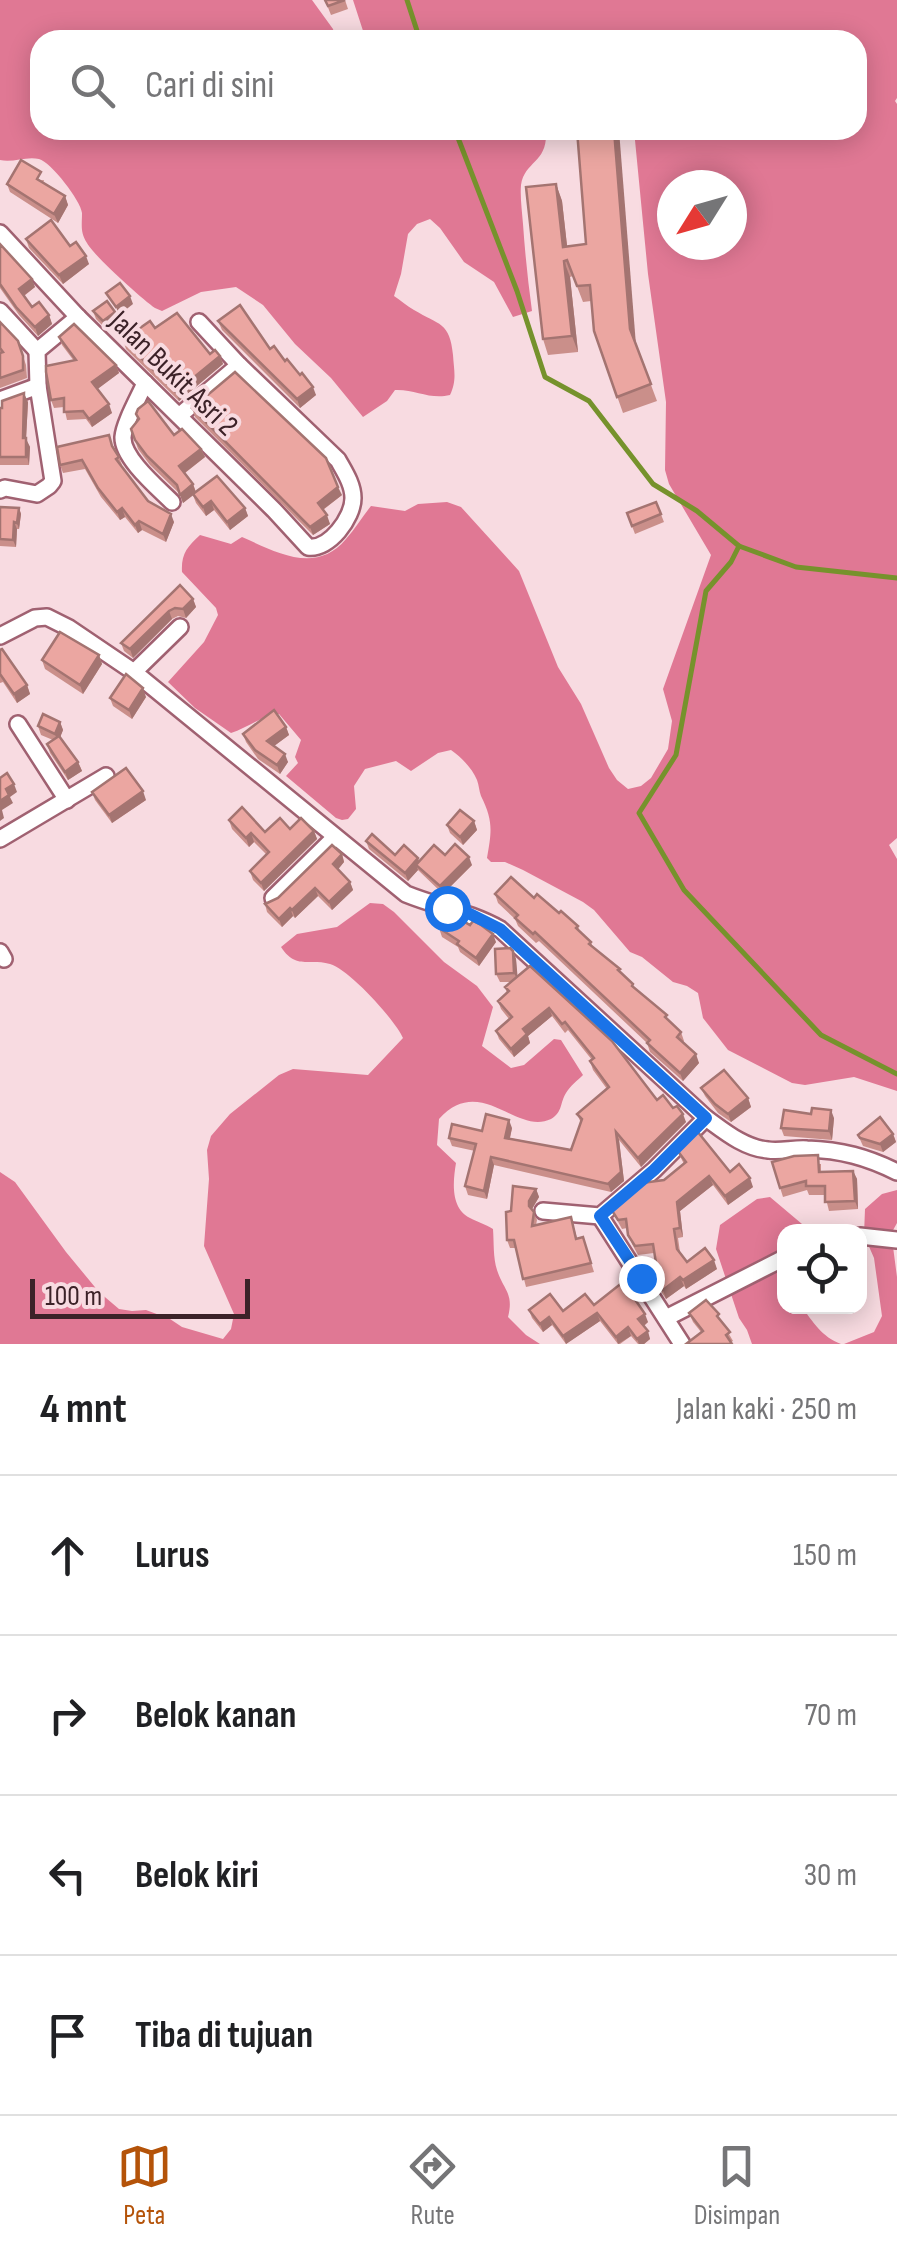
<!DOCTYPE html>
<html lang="id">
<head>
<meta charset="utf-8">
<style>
  :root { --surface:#fff; --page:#f6f6f6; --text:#202124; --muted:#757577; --line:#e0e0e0; --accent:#b45309 }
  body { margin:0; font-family:"Sofia Sans Condensed",sans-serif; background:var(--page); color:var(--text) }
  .controls { position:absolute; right:30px; bottom:30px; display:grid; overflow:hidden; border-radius:20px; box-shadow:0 5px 25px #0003 }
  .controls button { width:90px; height:90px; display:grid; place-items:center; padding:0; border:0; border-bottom:2px solid var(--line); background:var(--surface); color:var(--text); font:50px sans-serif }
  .compass { position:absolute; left:657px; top:170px; width:90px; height:90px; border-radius:50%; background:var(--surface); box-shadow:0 5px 25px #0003; rotate:233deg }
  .scale { position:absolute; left:30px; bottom:25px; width:220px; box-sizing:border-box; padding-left:10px; border:5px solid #3c2228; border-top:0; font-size:28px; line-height:35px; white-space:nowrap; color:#3c2228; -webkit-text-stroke:8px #f8dbe1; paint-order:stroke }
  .stop { position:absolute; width:30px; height:30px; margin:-22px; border:8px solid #1a73e8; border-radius:50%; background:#fff }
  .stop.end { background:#1a73e8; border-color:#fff; box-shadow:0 2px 10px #0008 }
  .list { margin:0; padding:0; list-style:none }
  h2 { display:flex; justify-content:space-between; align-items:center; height:130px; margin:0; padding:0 40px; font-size:42px }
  h2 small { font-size:32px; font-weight:400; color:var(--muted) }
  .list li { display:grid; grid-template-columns:65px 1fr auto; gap:30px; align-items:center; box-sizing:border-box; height:160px; padding:0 40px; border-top:2px solid var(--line) }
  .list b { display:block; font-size:38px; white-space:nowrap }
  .list em { font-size:32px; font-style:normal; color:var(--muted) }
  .icon { flex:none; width:55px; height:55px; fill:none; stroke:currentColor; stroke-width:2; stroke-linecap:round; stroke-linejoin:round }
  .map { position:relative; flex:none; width:897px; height:1344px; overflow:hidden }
  .search { position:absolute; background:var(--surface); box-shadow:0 5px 25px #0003; left:30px; right:30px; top:30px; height:110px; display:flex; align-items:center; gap:25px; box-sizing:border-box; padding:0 35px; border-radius:30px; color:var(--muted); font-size:38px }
  .sheet { height:770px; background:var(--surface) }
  nav { display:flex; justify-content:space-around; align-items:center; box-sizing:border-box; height:140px; border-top:2px solid var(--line); background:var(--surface); font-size:28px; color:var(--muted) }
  nav a { display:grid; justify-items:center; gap:5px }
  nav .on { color:var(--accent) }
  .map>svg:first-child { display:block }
  .forest { fill:#e07894; fill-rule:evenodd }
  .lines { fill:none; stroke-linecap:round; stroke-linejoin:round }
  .stream { stroke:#76922c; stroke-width:5 }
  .minor-casing { stroke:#a06171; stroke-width:20 }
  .minor { stroke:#fff; stroke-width:15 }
  .wall { fill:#ca8f8a }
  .shaded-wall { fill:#a47471 }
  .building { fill:#eba6a1; stroke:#a47471; stroke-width:2.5 }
  .route { stroke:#1a73e8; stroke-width:12 }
  .labels { text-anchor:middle; stroke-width:8; stroke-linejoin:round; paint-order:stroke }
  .street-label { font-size:30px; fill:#3c2228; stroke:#f8dbe1 }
</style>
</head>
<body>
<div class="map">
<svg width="897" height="1344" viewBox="0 0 897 1344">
  <rect width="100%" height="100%" fill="#f8dbe1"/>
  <g class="forest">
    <path d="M0,0H312L333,29L336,40H40V130H546C548,164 525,160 521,185C520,197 522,211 523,224C525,253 528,282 532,311L513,317L494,282L464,262L440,228L430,219L417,224L408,234L401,274L394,296C400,300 407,306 414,310C439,325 450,322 453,355C454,371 457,380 450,395C430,400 415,389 395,390L387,401L363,417L331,378L295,344L263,305L236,287L201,292L162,311L155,308C142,299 94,256 87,243C80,232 82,225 82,213C81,201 51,162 39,159C26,156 13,163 0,160Z"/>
    <path d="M353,0H897V98L895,101L897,104V838L889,845L897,859V1091L854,1077L805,1085L792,1083L728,1050L703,1018L698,993L687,986L673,982L642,957L630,952L594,910L583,902L523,870L505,862H491L487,858C492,831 493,820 481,796C479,791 479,785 477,780C472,768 461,757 451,750L438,753L411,771L396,761L365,769L354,786L356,809L348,819L342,820L336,818L286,776L298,763L295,757L301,740L279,714C263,715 247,728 231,733L195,708L168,682L204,642L218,615L216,608L182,572C181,554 187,547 200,535L231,544L242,537C276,552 316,575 346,539C355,529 362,517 371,506L405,511L418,504L447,502L461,507L519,571L558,667L581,704L609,768L617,780L628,789L641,786L651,778L668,749L672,721L663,689L711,555L669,484L665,470L666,402L648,274L634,130H857V40H366ZM672,185H732V245H672Z"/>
    <path d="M370,903L383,904L394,912L444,962L477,986L493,1007L482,1046L511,1068L524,1065L554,1039L561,1040L583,1075C578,1080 570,1086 566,1093C560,1102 563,1112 551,1119C516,1136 481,1073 439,1119L437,1145L456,1163C453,1181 450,1208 470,1218C478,1222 485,1224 493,1229C494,1242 493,1258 497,1270C504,1291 514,1293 508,1317L526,1335L540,1344H0V1172L15,1182L66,1252L99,1292L119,1309L132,1311L146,1310L170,1319L182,1327L223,1339L231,1329L234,1314L204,1246L209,1179L207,1150L211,1136L230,1114L279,1075L293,1069L368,1075L403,1038C395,1020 349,969 330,964C309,958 296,970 281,947L297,934L337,927Z"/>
    <polygon points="897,1190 897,1223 892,1232 892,1239 897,1277 897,1344 844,1344 874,1332 882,1316 874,1258 864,1235 865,1209 882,1194"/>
    <path d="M770,1197L802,1224L814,1226L819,1231L784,1232V1306L802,1307C813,1322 822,1337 841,1344H752L747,1330L739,1318L716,1249L720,1225L757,1199Z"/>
  </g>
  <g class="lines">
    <g class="stream">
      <polyline points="407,0 420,40"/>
      <polyline points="455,130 517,291 545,377 589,401 653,484 697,511 739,546 796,567 897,578"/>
      <polyline points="739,546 731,562 706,591 676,755 639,813 684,890 821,1035 897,1074"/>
    </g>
    <g class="minor-casing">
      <g id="minor">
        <path d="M0,233L78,317L274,510L308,547C329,550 353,518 353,498C353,484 344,471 338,460L239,365L199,322"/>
        <polyline points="0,311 37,351"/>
        <path d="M145,383C139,397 124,423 123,437C122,458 158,488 172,502"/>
        <polyline points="0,400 38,386"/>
        <polyline points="179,416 239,365"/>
        <polyline points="0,490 5,488 37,494 49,486 53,481 38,386 37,351 78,317"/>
        <path d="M0,636L35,618L47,617L69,628L134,672L406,894C438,907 470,912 500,929L706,1118C724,1131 744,1148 768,1150C780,1152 794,1148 807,1149C841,1150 867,1157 897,1172"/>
        <polyline points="134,672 180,627"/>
        <polyline points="18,724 67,800"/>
        <polyline points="0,839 106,776"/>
        <polyline points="273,898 335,837"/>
        <polyline points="0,952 4,959"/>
        <polyline points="543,1211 600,1216 654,1170 706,1118"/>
        <polyline points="600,1216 682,1344"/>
        <polyline points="860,1236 897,1240"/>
        <polyline points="666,1318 784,1258"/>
      </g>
    </g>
    <use href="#minor" class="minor"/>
  </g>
  <g class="wall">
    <polygon points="325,0 345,0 348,9 331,15"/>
    <polygon points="44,180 43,183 65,196 68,205 58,223 10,192 7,184"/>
    <polygon points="556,184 562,201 567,246 636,345 657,401 623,413 594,331 591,301 583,302 573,276 570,277 578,352 548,355 543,339"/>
    <polygon points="26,239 70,246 89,264 63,284 29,248"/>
    <polygon points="0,244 35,287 24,296 32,307 49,315 52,324 38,336 19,315 0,288"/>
    <polygon points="93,311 115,312 118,320 106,329 96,319"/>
    <polygon points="218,321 270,349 285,361 316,395 300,408 222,330"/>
    <polygon points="0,322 18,341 26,365 27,378 0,388"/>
    <polygon points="155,328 210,354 220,356 223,364 179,401 126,349 123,340"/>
    <polygon points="59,337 116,365 119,373 97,389 112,413 92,427 86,419 67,420 64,407 54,408 51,400 74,361 62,345"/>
    <polygon points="28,402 26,439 30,447 29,465 0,465 0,408"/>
    <polygon points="192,408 342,495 323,510 330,524 313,535 195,417"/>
    <polygon points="136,414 201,449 205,457 185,473 193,484 196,492 245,508 248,516 230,530 214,510 206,516 196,503 193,495 183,503 180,494 150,465 138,449 135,440 138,420"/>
    <polygon points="114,448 119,457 122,465 121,466 148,501 174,522 166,542 142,530 138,533 125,517 120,520 101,497 85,469 63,473 60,465"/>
    <polygon points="656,502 664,522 635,534 627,513"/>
    <polygon points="0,507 19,508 21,514 19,529 17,529 16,547 0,546"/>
    <polygon points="180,585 193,599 196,607 186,618 178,616 172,619 133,658 124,651 121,643"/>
    <polygon points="0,650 27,685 30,694 17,703 3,682 0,683"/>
    <polygon points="99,655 102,664 83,694 45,669 42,660"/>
    <polygon points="146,697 132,719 113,706 110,698"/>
    <polygon points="60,722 63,730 60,737 78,762 82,771 68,780 50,753 47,744 53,740 41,735 38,726"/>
    <polygon points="286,727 289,735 274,746 288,762 280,774 258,759 246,742 243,734"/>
    <polygon points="92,792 146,800 112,823 95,800"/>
    <polygon points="229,820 265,832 290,829 314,831 317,839 264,891 253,880 250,871 267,855 254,842 249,847 232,829"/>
    <polygon points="474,821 477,830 463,845 450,833 447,825"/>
    <polygon points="366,841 395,855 419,861 445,855 472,865 443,894 418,870 408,881 369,849"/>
    <polygon points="342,854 344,862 338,869 350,882 353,890 332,910 318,896 295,918 293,916 282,927 267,912 265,904 278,898"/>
    <polygon points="495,894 534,898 578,926 580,933 591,942 593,948 620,969 621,973 635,988 681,1032 684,1041 683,1042 699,1063 683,1081 650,1052 647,1043 539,941 536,943 518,926 515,919 498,903"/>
    <polygon points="439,928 496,942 479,966 460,952 458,947 442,937"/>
    <polygon points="513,951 516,959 517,977 657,1100 673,1108 686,1122 641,1167 619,1140 624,1181 611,1192 494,1165 487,1199 468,1195 465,1186 475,1151 452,1146 449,1138 482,1131 512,1128 510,1138 571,1150 581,1123 577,1114 607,1089 593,1070 590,1061 592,1060 568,1030 565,1033 552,1016 528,1036 530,1043 514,1057 499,1039 496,1031 509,1019 501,1009 498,1001 507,993 505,987 512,982 500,982 496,974"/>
    <polygon points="701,1088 748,1098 751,1107 731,1122 718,1113 705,1096"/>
    <polygon points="834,1118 832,1140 784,1136 781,1128"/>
    <polygon points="893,1134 896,1142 883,1152 863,1146 858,1135"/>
    <polygon points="677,1150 730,1172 753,1187 728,1205 713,1185 680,1211 683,1237 678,1238 680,1252 687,1262 717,1269 686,1289 684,1286 666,1299 652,1277 649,1268 656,1263 654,1253 638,1255 632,1244 627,1228 622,1229 611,1209 664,1180 684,1164"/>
    <polygon points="772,1162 821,1164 821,1172 853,1171 857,1179 858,1209 829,1211 825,1195 809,1195 807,1190 783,1197"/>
    <polygon points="536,1189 539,1197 532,1209 537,1220 536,1225 571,1217 577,1238 583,1237 594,1272 526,1287 516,1248 510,1248 507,1240 511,1211"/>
    <polygon points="594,1305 648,1322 644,1326 650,1339 644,1344 638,1344 631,1336 620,1344 618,1344 600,1321 566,1344 552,1325 543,1332 532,1318 529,1310 563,1311"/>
    <polygon points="689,1313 722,1322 733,1341 731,1342 701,1332 693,1322"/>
  </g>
  <g class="shaded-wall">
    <polygon points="614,130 619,130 636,345 630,329"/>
    <polygon points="556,184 562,201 569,263 563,247"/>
    <polygon points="65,196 68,205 58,223 54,214"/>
    <polygon points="86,256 89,264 63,284 59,275"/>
    <polygon points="564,261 570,277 578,352 572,336"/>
    <polygon points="32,279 35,287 22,297 19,289"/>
    <polygon points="130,296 133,304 119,315 116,307"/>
    <polygon points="115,312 118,320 106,329 103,321"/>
    <polygon points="49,315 52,324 38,336 35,327"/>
    <polygon points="220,356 223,364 179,401 176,392"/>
    <polygon points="116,365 119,373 95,391 92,382"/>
    <polygon points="313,387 316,395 300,408 297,399"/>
    <polygon points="24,393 28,402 26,439 30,447 29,465 23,438"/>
    <polygon points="109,404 112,413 92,427 89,419"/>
    <polygon points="201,449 205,457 182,475 179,466"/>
    <polygon points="193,484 196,493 183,503 180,495"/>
    <polygon points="338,487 342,495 321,511 318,503"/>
    <polygon points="211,501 214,510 206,516 203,507"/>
    <polygon points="19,508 21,514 19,529 17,523"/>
    <polygon points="122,508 125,517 120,520 117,512"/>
    <polygon points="245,508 248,516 230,530 227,522"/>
    <polygon points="171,514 174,522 166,542 163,534"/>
    <polygon points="327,515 330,524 313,535 310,527"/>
    <polygon points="139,521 142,530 138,533 135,525"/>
    <polygon points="14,522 17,529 16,547 13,540"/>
    <polygon points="193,599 196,607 186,618 183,609"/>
    <polygon points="169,611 172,619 133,658 130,649"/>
    <polygon points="99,655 102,664 83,694 80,685"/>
    <polygon points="27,685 30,694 17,703 14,694"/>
    <polygon points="143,688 146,697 132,719 129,710"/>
    <polygon points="60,722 63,730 58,743 55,734"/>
    <polygon points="286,727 289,735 270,749 267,741"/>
    <polygon points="285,754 288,762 280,774 277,765"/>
    <polygon points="78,762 82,771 68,780 65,772"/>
    <polygon points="14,784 17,792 10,797 13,803 2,810 4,818 0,821 0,801 6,789"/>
    <polygon points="143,791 146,800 112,823 109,815"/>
    <polygon points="474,821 477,830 463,845 460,837"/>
    <polygon points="314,831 317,839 264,891 261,883"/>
    <polygon points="251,833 254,842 249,847 246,838"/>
    <polygon points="342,854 344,862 336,872 333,864"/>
    <polygon points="469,857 472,865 443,894 440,886"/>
    <polygon points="418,858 421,867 416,865 418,870 408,881 405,873"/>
    <polygon points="350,882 353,890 332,910 329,902"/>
    <polygon points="315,888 318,896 295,918 292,910"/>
    <polygon points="290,908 293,916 282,927 279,919"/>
    <polygon points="493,934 496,942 479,966 476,958"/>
    <polygon points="513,951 516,959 518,981 514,973"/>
    <polygon points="549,1008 552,1016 528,1036 530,1043 514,1057 511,1049 523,1029"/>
    <polygon points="696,1054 699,1063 683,1081 680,1073"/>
    <polygon points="748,1098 751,1107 731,1122 728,1114"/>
    <polygon points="831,1110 834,1118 832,1140 829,1131"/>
    <polygon points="683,1114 686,1122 641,1167 638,1158"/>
    <polygon points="509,1120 512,1128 508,1146 505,1138"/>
    <polygon points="616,1132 619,1140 624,1181 611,1192 608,1184"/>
    <polygon points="893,1134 896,1142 883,1152 880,1144"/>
    <polygon points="491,1157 494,1165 487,1199 484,1191"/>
    <polygon points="853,1171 857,1179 858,1209 855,1201"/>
    <polygon points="709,1176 713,1185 680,1211 683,1237 680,1228 677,1202"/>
    <polygon points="750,1178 753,1187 728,1205 725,1196"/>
    <polygon points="536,1189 539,1197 532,1209 529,1206 529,1201"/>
    <polygon points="714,1260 717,1269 686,1289 683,1280"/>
    <polygon points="680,1277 684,1286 666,1299 663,1290"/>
    <polygon points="597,1313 600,1321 566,1344 563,1336"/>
    <polygon points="645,1314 648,1322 641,1328 638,1319"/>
    <polygon points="549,1317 552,1325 543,1332 540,1324"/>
    <polygon points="628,1327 631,1336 618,1344 616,1337"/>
    <polygon points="648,1331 650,1339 644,1344 639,1344 637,1339"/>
  </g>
  <g class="building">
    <polygon points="325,0 345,0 328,6"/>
    <polygon points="577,130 614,130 630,329 651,384 617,397 594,331 590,285 577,286 567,260 564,261 572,336 543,339 526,187 556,184 563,247 586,244"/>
    <polygon points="21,160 41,172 37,179 65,196 54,214 7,184"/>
    <polygon points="51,220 70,246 76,242 86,256 59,275 26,239"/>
    <polygon points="0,244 32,279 19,289 32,307 39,302 49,315 35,327 16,307 0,284"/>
    <polygon points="120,283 130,296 116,307 106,293"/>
    <polygon points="107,301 115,312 103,321 93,311"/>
    <polygon points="240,305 270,349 274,346 285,361 287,359 300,375 302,373 313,387 297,399 218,321"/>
    <polygon points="177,313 210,354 215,350 220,356 176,392 123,340 150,321 155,328"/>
    <polygon points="0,322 18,341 23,356 23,370 0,378 0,353 3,352 0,348"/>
    <polygon points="74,324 116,365 92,382 109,404 89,419 83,411 64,412 64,398 51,400 46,372 46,366 76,360 59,337"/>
    <polygon points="235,372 326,458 338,487 318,503 327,515 310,527 192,408"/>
    <polygon points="24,393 23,438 26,438 26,457 0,457 0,408 2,408 2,401"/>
    <polygon points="148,401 174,435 182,429 201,449 179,466 193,484 180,495 177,485 147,456 135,440 131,429 139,419 136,414 138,409"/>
    <polygon points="109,435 112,446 119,457 116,459 148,501 171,514 163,534 139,521 135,525 122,508 117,512 98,488 82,460 60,465 57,447"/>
    <polygon points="217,476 245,508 227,522 211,501 203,507 193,494"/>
    <polygon points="656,502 661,514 632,526 627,513"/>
    <polygon points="0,507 19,508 17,523 14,522 13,540 0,539"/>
    <polygon points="180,585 193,599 183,609 175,608 169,611 130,649 121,643"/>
    <polygon points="60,632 99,655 80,685 42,660"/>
    <polygon points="2,649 27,685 14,694 0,674 0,650"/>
    <polygon points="126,674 143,688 129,710 110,698"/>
    <polygon points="274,710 286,727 267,741 285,754 277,765 255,750 243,734"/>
    <polygon points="43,714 60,722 55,734 38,726"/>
    <polygon points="59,736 78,762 65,772 47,744"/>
    <polygon points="126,768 143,791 109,815 92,792"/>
    <polygon points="7,773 14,784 6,789 9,795 0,801 0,778"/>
    <polygon points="242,807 265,832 280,818 290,829 301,818 314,831 261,883 250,871 269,852 251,833 246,838 229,820"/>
    <polygon points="460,810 474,821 460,837 447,825"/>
    <polygon points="372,834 395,855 404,845 418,858 405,873 366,841"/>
    <polygon points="455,844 469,857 440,886 416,865 434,845 445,855"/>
    <polygon points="332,845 342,854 333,864 350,882 329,902 315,888 292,910 290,908 279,919 265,904 278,898"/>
    <polygon points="511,877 534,898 537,894 559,913 561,911 578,926 576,928 591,942 589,944 620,969 618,970 633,984 632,986 667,1015 665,1017 681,1032 677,1037 696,1054 680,1073 647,1043 650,1040 535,932 533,934 515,918 518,915 495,894"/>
    <polygon points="449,913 470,925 473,921 481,925 493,934 476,958 457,944 459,941 439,928"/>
    <polygon points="510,948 513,951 514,973 496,974 495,949"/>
    <polygon points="530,966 612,1041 657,1100 663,1095 673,1108 677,1106 683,1114 638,1158 616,1132 621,1172 608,1184 491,1157 484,1191 465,1186 476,1144 449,1138 452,1124 482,1131 486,1114 509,1120 505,1138 571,1150 582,1119 577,1114 609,1087 590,1061 594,1058 565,1022 562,1024 549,1008 523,1029 527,1034 511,1049 496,1031 512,1017 498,1001 509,991 505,987"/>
    <polygon points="724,1070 748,1098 728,1114 715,1104 701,1088"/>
    <polygon points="812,1108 831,1110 829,1131 781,1128 784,1110 811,1114"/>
    <polygon points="880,1117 893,1134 880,1144 860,1138 858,1135"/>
    <polygon points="697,1131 730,1172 739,1164 750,1178 725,1196 709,1176 677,1202 680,1228 674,1229 677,1249 687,1262 705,1248 714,1260 683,1280 680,1277 663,1290 649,1268 656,1263 653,1244 635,1246 628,1235 626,1219 618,1220 611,1209 642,1183 664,1180 686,1162 677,1150"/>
    <polygon points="818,1155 819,1172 853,1171 855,1201 825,1202 825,1186 806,1186 806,1181 780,1188 772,1162 794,1156"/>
    <polygon points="513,1186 536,1189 529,1201 529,1206 534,1212 532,1226 571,1217 576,1239 583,1237 591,1263 523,1279 514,1240 507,1240 506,1212 511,1211"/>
    <polygon points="623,1282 645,1314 638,1319 648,1331 637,1339 628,1327 616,1337 597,1313 563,1336 549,1317 540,1324 529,1310 550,1294 563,1311 585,1294 594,1305"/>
    <polygon points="706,1300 719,1314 717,1316 730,1332 726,1335 732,1344 686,1344 703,1331 689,1313"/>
  </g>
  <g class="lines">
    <polyline class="route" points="447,908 466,912 500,929 706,1118 654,1170 600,1216 641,1278"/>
  </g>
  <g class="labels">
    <g class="street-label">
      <text transform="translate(174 373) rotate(44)" y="10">Jalan Bukit Asri 2</text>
    </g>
  </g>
</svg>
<div class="controls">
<button><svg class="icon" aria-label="locate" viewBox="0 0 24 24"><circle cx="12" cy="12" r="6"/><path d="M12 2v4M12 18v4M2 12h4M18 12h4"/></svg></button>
</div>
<svg class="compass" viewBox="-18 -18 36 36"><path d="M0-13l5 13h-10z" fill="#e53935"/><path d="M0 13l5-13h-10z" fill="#757577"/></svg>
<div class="scale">100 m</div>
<div class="stop" style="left:447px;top:908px"></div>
<div class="stop end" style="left:641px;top:1278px"></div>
<div class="search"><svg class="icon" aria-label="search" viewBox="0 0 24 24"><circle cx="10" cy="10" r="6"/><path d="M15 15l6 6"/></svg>Cari di sini</div>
</div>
<section class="sheet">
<h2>4 mnt<small>Jalan kaki · 250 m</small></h2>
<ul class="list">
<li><svg class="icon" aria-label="ahead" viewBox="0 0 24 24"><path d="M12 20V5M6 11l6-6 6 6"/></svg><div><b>Lurus</b></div><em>150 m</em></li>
<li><svg class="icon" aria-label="right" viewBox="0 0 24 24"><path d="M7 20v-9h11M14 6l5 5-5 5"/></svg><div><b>Belok kanan</b></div><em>70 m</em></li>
<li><svg class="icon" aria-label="left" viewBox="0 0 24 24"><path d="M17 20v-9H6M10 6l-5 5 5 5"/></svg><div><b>Belok kiri</b></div><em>30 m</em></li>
<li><svg class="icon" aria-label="arrive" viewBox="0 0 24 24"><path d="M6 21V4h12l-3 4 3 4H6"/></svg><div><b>Tiba di tujuan</b></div></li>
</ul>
</section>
<nav>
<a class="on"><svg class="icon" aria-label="map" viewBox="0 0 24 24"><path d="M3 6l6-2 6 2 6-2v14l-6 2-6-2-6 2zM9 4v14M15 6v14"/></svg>Peta</a>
<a><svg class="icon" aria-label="directions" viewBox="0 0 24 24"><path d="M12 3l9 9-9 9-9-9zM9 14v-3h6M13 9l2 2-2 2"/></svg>Rute</a>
<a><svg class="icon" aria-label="saved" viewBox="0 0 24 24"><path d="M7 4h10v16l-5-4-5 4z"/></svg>Disimpan</a>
</nav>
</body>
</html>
